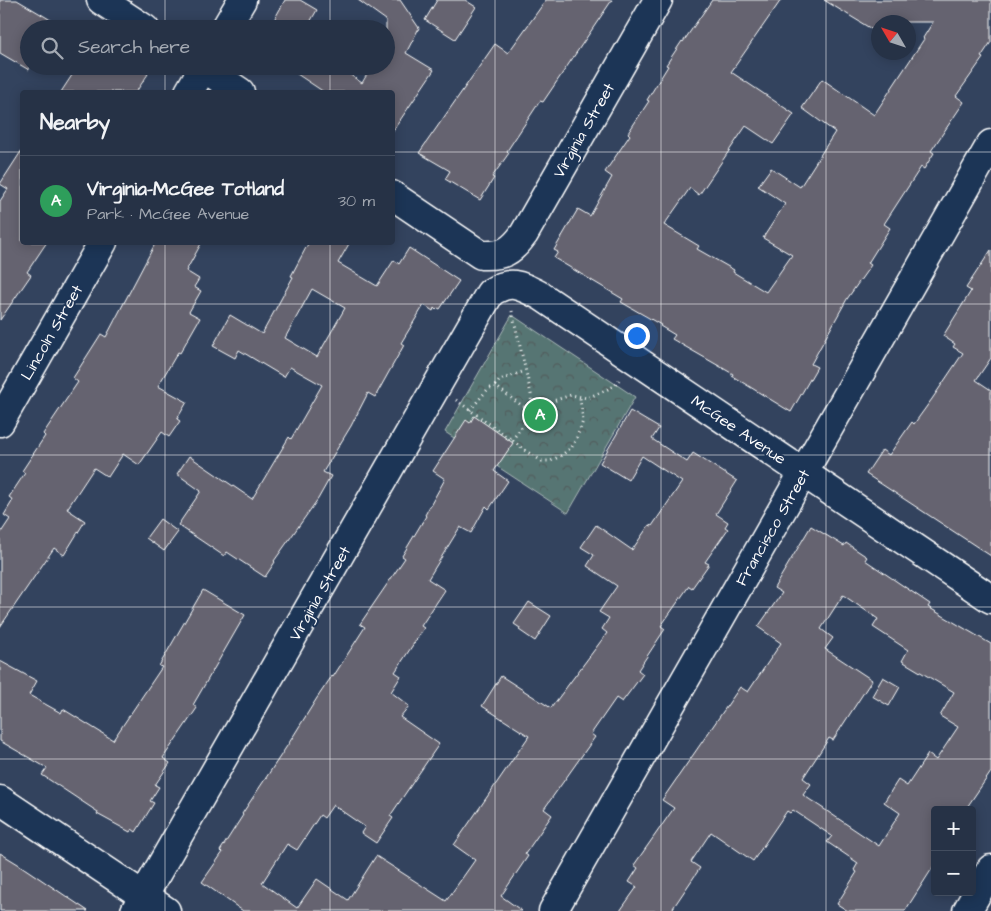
<!DOCTYPE html>
<html lang="en">
<head>
<meta charset="utf-8">
<style>
  :root { --surface:#263246; --page:#2e3a4d; --text:#f1f3f6; --muted:#a4aab3; --line:#424d5f; --accent:#e797bd }
  body { margin:0; font-family:"Architects Daughter",sans-serif; background:var(--page); color:var(--text) }
  .controls { position:absolute; right:15px; bottom:15px; display:grid; overflow:hidden; border-radius:5px; box-shadow:0 2px 12px #0003 }
  .controls button { width:45px; height:45px; display:grid; place-items:center; padding:0; border:0; border-bottom:1px solid var(--line); background:var(--surface); color:var(--text); font:25px sans-serif }
  .compass { position:absolute; left:871px; top:15px; width:45px; height:45px; border-radius:50%; background:var(--surface); box-shadow:0 2px 12px #0003; rotate:309deg }
  .you { position:absolute; left:636px; top:335px; width:18px; height:18px; margin:-12px; border:4px solid #fff; border-radius:50%; background:#1a73e8; box-shadow:0 0 0 8px #1a73e833 }
  .badge { display:grid; place-items:center; width:32px; height:32px; border-radius:50%; background:var(--accent); color:#fff; font-size:16px; font-weight:700 }
  .pin { position:absolute; translate:-50% -50%; border:2px solid #fff; box-shadow:0 1px 5px #0006 }
  .list { margin:0; padding:0; list-style:none }
  h2 { display:flex; justify-content:space-between; align-items:center; height:65px; margin:0; padding:0 20px; font-size:21px }
  h2 small { font-size:16px; font-weight:400; color:var(--muted) }
  .list li { display:grid; grid-template-columns:32px 1fr auto; gap:15px; align-items:center; box-sizing:border-box; height:90px; padding:0 20px; border-top:1px solid var(--line) }
  .list b { display:block; font-size:19px; white-space:nowrap }
  .list p { margin:0; font-size:16px; white-space:nowrap; color:var(--muted) }
  .list em { font-size:16px; font-style:normal; color:var(--muted) }
  .icon { flex:none; width:28px; height:28px; fill:none; stroke:currentColor; stroke-width:2; stroke-linecap:round; stroke-linejoin:round }
  .map { position:relative; flex:none; width:991px; height:911px; overflow:hidden }
  .search { position:absolute; background:var(--surface); box-shadow:0 2px 12px #0003; left:20px; top:20px; width:375px; height:55px; display:flex; align-items:center; gap:12px; box-sizing:border-box; padding:0 18px; border-radius:28px; color:var(--muted); font-size:19px }
  .panel { position:absolute; background:var(--surface); box-shadow:0 2px 12px #0003; left:20px; top:90px; width:375px; height:155px; border-radius:5px }
  .map>svg:first-child { display:block }
  .park { fill:url(#park-crowns); stroke:#abbab9 }
  .building { fill:#656470; stroke:#fff; fill-rule:evenodd }
  .lines { fill:none; stroke-linecap:round; stroke-linejoin:round }
  .minor-casing { stroke:#fff; stroke-width:31 }
  .path { stroke:#fff; stroke-width:3; stroke-dasharray:1 4; stroke-linecap:butt }
  .minor { stroke:#1d3557; stroke-width:28 }
  .grid { fill:none; stroke:#fff; stroke-width:1; stroke-opacity:0.55 }
  .labels { text-anchor:middle; stroke-width:4; stroke-linejoin:round; paint-order:stroke }
  .street-label { font-size:16px; fill:#fff; stroke:#1d3557 }
</style>
</head>
<body>
<div class="map">
<svg width="991" height="911" viewBox="0 0 991 911">
  <defs>
    <pattern id="park-crowns" width="20" height="18" patternUnits="userSpaceOnUse" patternTransform="scale(1.25)"><rect width="20" height="18" fill="#577573"/><path d="M2 6a3 3 0 1 1 6 0M12 15a3 3 0 1 1 6 0" fill="none" stroke="#505c5c"/></pattern>
  </defs>
  <rect width="100%" height="100%" fill="#33435e"/>
  <filter id="ink" filterUnits="userSpaceOnUse"><feTurbulence type="fractalNoise" baseFrequency=".02" numOctaves="2"/><feDisplacementMap in="SourceGraphic" scale="10" xChannelSelector="R" yChannelSelector="G"/><feConvolveMatrix kernelMatrix="1 2 1 2 8 2 1 2 1" color-interpolation-filters="sRGB"/></filter>
  <g filter="url(#ink)">
    <polygon class="park" points="512,315 635,397 568,513 445,432"/>
    <g class="building">
      <polygon points="0,0 17,0 66,29 29,29 29,70 0,53"/>
      <polygon points="285,0 300,0 317,10 306,29 269,29"/>
      <polygon points="358,0 400,0 419,28 406,53 434,70 392,132 392,92 324,92 285,66 337,66 362,83 372,66 386,66 386,20"/>
      <polygon points="437,0 465,0 476,7 455,39 425,20"/>
      <polygon points="546,0 612,0 543,102 540,101 507,151 509,153 492,177 494,178 480,200 445,179 450,171 419,153 495,44 508,53"/>
      <polygon points="712,0 781,0 731,72 794,114 773,144 746,126 699,195 690,188 664,225 699,246 697,249 734,270 733,272 766,292 792,255 763,238 785,204 758,186 771,168 800,187 835,132 802,108 822,79 874,115 924,39 923,38 933,22 878,22 878,33 824,0 991,0 991,42 981,57 983,58 956,96 964,102 931,151 934,153 924,169 921,167 884,224 890,228 868,263 871,265 847,299 811,364 817,367 791,412 732,376 733,374 672,339 675,335 660,326 661,325 621,302 623,299 554,258 558,252 554,250 578,209 590,216 612,177 605,172 630,135 628,133 649,101 647,100 668,66 666,65 682,41 683,42"/>
      <polygon points="78,66 136,66 148,74 136,92 61,92"/>
      <polygon points="22,150 22,242 47,242 27,272 31,275 0,320 0,201 8,189 0,184"/>
      <polygon points="156,242 202,242 186,271 199,279 194,287 201,291 189,312 200,318 180,353 178,352 158,386 187,402 177,419 180,421 169,437 162,432 139,465 123,454 108,477 94,468 67,509 85,521 64,555 54,548 0,627 0,534 10,519 4,515 13,500 9,497 25,473 22,471 45,436 43,434 78,382 73,378 101,334 106,337"/>
      <path d="M309,242H350L338,263L377,286L394,260L399,264L409,248L459,281L440,309L438,308L436,310L434,308L433,311L424,305L401,343L404,345L375,397L368,393L351,426L323,472L331,476L318,499L274,561L275,562L265,577L227,552L224,556L178,525L201,491L177,474L189,456L252,499L289,437L291,439L322,385L290,367L284,377L239,350L235,358L213,346L230,315L262,334L293,277L291,276ZM312,289L345,308L317,357L285,338Z"/>
      <polygon points="991,250 991,358 976,380 991,390 991,556 866,474 882,450 889,455 912,422 914,424 932,399 963,353 953,347 955,344 943,336 971,291 966,288"/>
      <polygon points="630,411 659,428 652,439 687,462 693,453 737,481 716,514 728,522 725,527 728,529 705,562 709,564 692,588 689,586 661,626 665,629 638,670 643,674 622,702 616,698 591,734 595,737 544,809 552,815 525,854 528,856 501,896 522,911 243,911 202,882 223,852 220,851 243,815 242,814 289,743 317,698 332,676 333,677 365,627 360,624 405,558 402,556 426,516 425,515 445,479 433,471 466,420 470,423 474,416 513,443 494,471 508,481 489,509 486,506 471,533 460,527 428,579 445,590 421,626 424,628 395,672 401,676 391,692 409,706 400,717 439,744 390,816 393,818 376,843 361,833 365,827 333,805 324,818 320,815 297,850 287,844 262,883 297,908 317,879 348,900 376,856 446,901 475,860 454,845 529,736 482,706 501,676 551,708 607,633 602,629 609,618 599,612 617,586 587,566 594,555 581,547 596,525 632,550 649,525 652,526 682,482 642,456 628,480 600,463"/>
      <polygon points="160,519 178,532 164,551 146,538"/>
      <path d="M811,526L844,546L846,543L867,557L865,560L930,604L928,607L991,644V772L965,810H935V864L905,911H848L837,904L857,872L854,870L858,863L827,842L832,836L793,810L790,813L787,811L753,861L711,832L691,862L700,868L671,911H620L637,887L629,882L638,868L634,865L674,808L662,800L740,687L748,692L781,643L758,627L782,593L774,588ZM843,595L878,619L873,627L908,650L902,661L954,692L940,716L958,727L936,760L928,754L907,786L898,780L884,802L900,813L879,846L803,795L811,784L803,778L829,738L833,740L872,680L825,649L833,638L821,629Z"/>
      <polygon points="203,590 245,615 193,705 197,708 163,758 170,763 155,785 159,787 150,801 154,803 136,832 132,829 130,832 97,814 98,812 42,775 47,768 0,741 0,661 37,681 29,695 61,713 63,709 113,740 162,667 159,666"/>
      <polygon points="529,602 551,616 535,641 519,630 520,628 514,624"/>
      <polygon points="883,677 900,687 889,706 872,696"/>
      <polygon points="0,853 18,864 88,911 0,911"/>
    </g>
    <g class="lines">
      <g class="minor-casing">
        <g id="minor">
          <polyline points="101,0 145,29"/>
          <polyline points="225,29 242,0"/>
          <polyline points="201,66 240,92"/>
          <polyline points="189,92 204,66"/>
          <path d="M392,195L481,255C503,256 511,252 524,234L658,0"/>
          <polyline points="0,422 103,242"/>
          <polyline points="0,800 166,911"/>
          <path d="M135,911L490,293C511,279 520,285 541,296L991,599"/>
          <polyline points="553,911 991,144"/>
          <polyline points="967,911 991,869"/>
        </g>
      </g>
      <g class="path">
        <polyline points="512,311 531,394 532,413"/>
        <polyline points="495,386 500,380 525,371"/>
        <polyline points="456,400 512,440 524,450 542,461 551,461 562,455 572,447 577,437 583,421 580,398"/>
        <polyline points="470,410 488,389 495,386 532,413"/>
        <polyline points="512,440 532,413 553,401 571,395 587,398 615,386 619,380"/>
      </g>
      <use href="#minor" class="minor"/>
    </g>
  </g>
  <path class="grid" d="M165,0V29M330,0V29M495,0V911M661,0V911M826,0V911M165,66V92M330,66V92M0,152H22M392,152H991M165,242V911M330,242V911M0,304H991M0,455H991M0,607H991M0,759H991"/>
  <g class="labels">
    <g class="street-label">
      <text transform="translate(583 130) rotate(-60)" y="6">Virginia Street</text>
      <text transform="translate(51 332) rotate(-60)" y="6">Lincoln Street</text>
      <text transform="translate(739 429) rotate(34)" y="6">McGee Avenue</text>
      <text transform="translate(772 527) rotate(-60)" y="6">Francisco Street</text>
      <text transform="translate(319 593) rotate(-60)" y="6">Virginia Street</text>
    </g>
  </g>
</svg>
<div class="controls">
<button>+</button>
<button>−</button>
</div>
<svg class="compass" viewBox="-18 -18 36 36"><path d="M0-13l5 13h-10z" fill="#e53935"/><path d="M0 13l5-13h-10z" fill="#a4aab3"/></svg>
<div class="you"></div>
<div class="pin badge" style="left:540px;top:415px;background:#2e9e5b">A</div>
<div class="search"><svg class="icon" aria-label="search" viewBox="0 0 24 24"><circle cx="10" cy="10" r="6"/><path d="M15 15l6 6"/></svg>Search here</div>
<section class="panel">
<h2>Nearby<small></small></h2>
<ul class="list">
<li><span class="badge" style="background:#2e9e5b">A</span><div><b>Virginia-McGee Totland</b><p>Park · McGee Avenue</p></div><em>30 m</em></li>
</ul>
</section>
</div>
</body>
</html>
